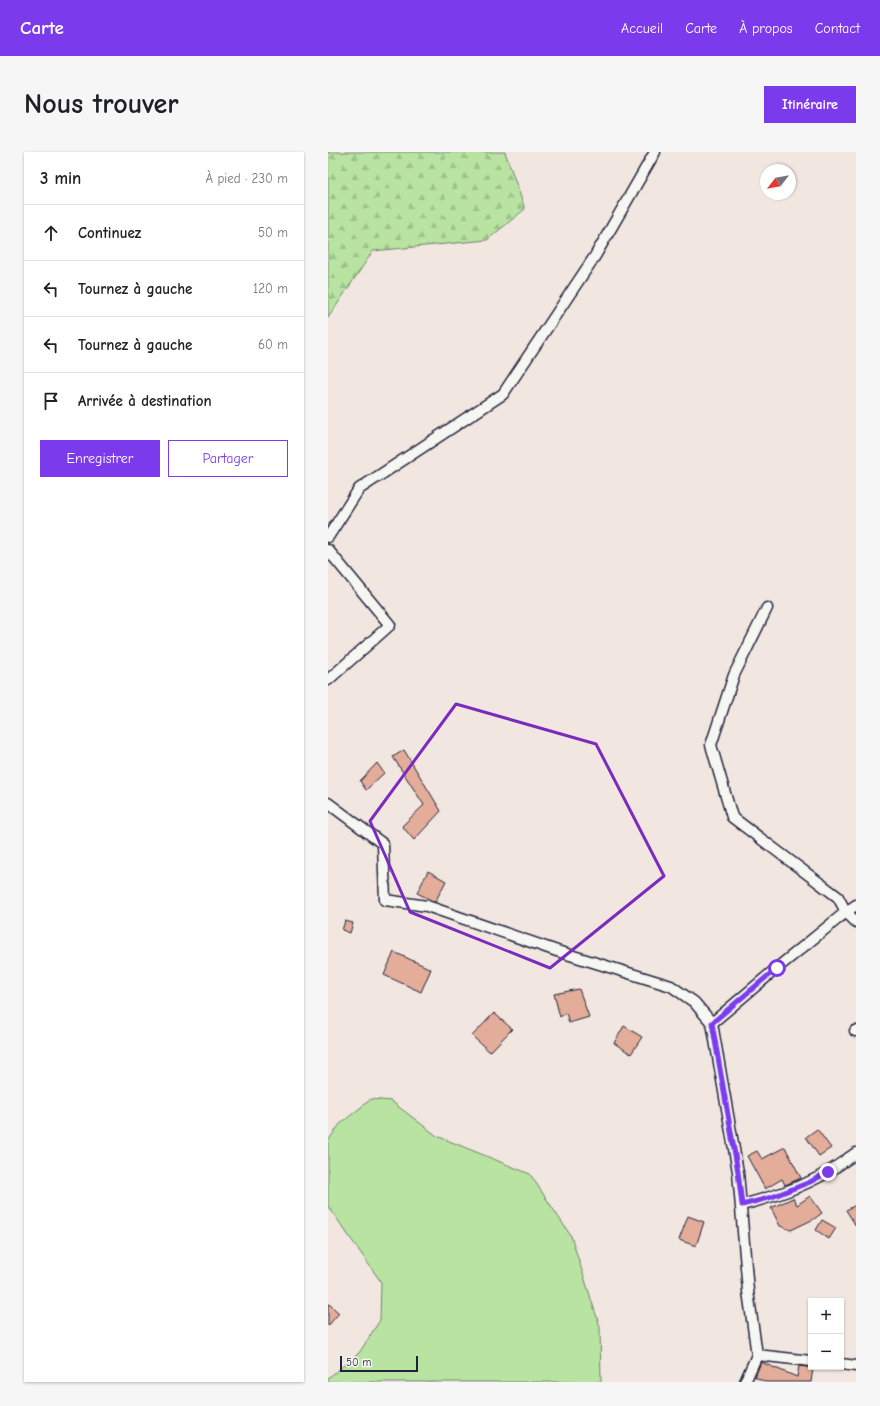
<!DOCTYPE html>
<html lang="fr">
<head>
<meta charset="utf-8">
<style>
  :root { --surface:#fff; --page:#f6f6f6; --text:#202124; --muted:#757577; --line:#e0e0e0; --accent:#7c3aed }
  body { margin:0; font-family:"Comic Neue",sans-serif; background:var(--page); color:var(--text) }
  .controls { position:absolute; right:12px; bottom:12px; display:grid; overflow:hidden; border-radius:0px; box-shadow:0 1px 3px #0004 }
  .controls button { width:36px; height:36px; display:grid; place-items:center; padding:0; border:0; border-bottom:1px solid var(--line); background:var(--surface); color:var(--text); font:20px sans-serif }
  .compass { position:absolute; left:432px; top:12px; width:36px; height:36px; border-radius:50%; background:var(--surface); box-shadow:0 1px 3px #0004; rotate:239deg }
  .scale { position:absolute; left:12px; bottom:10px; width:78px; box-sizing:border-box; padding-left:4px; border:2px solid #22223b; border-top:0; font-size:11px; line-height:14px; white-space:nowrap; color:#22223b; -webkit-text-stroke:3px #f6f6f2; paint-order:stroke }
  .stop { position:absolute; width:12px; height:12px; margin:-9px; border:3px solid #7c3aed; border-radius:50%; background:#fff }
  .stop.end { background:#7c3aed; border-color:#fff; box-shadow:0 1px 4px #0008 }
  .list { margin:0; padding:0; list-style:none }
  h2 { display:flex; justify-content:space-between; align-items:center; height:52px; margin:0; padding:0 16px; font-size:17px }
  h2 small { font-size:13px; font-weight:400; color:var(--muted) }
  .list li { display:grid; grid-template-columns:26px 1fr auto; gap:12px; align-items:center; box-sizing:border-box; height:56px; padding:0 16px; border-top:1px solid var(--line) }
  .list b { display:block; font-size:15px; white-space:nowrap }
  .list em { font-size:13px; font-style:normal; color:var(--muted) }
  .actions { display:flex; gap:8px; padding:12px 16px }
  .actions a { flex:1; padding:9px 0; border:1px solid var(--accent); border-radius:0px; text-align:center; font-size:14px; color:var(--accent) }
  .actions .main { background:var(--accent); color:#fff }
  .icon { flex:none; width:22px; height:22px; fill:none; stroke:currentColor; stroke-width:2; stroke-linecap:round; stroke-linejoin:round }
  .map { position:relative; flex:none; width:528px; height:1230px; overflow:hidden; border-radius:0px }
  header { display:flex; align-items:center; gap:24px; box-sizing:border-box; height:56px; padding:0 20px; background:var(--accent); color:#fff }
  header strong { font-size:19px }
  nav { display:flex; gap:22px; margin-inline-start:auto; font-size:14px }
  .intro { display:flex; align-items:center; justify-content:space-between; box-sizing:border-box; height:96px; padding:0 24px }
  h1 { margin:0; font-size:28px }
  .button { padding:10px 18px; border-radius:0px; background:var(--accent); color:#fff; font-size:14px; font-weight:700 }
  main { display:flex; gap:24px; padding:0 24px }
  aside { flex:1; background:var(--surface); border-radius:0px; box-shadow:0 1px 3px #0004 }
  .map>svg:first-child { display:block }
  .grass { fill:#b8e3a0; stroke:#6d826e }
  .forest { fill:url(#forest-firs); stroke:#6d826e }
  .building { fill:#e3ad99; stroke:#22223b }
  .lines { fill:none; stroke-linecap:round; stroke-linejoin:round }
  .minor-casing { stroke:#22223b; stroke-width:13 }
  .minor { stroke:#f6f6f2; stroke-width:10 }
  .route { stroke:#7c3aed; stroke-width:5 }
  .marked { fill:none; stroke:#7b2cbf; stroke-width:3; stroke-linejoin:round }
</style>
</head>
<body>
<header>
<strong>Carte</strong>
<nav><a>Accueil</a><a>Carte</a><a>À propos</a><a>Contact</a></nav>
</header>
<div class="intro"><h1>Nous trouver</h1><a class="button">Itinéraire</a></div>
<main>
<aside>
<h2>3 min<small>À pied · 230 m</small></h2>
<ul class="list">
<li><svg class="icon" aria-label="ahead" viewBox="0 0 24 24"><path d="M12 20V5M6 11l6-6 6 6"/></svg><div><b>Continuez</b></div><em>50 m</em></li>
<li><svg class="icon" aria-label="left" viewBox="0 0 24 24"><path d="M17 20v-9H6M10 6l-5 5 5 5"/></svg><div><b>Tournez à gauche</b></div><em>120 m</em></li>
<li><svg class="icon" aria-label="left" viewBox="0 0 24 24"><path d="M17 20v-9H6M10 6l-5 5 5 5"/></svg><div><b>Tournez à gauche</b></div><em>60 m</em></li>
<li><svg class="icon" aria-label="arrive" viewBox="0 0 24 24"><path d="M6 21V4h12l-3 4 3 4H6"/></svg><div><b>Arrivée à destination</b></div></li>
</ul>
<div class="actions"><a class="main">Enregistrer</a><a>Partager</a></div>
</aside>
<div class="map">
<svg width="528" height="1230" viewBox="0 0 528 1230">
  <defs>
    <pattern id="forest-firs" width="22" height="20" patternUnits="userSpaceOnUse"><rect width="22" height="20" fill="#b8e3a0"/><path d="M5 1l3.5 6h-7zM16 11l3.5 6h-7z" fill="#9ec28b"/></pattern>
  </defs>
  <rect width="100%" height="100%" fill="#f2e7e0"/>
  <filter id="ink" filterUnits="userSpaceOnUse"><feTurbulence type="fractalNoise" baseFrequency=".025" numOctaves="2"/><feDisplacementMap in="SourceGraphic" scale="8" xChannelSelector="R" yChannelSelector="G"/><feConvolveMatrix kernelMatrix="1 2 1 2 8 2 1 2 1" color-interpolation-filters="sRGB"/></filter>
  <g filter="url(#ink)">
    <polygon class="grass" points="43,947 63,949 109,984 202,1022 243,1084 272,1175 273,1230 0,1230 0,1226 31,1201 52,1168 53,1130 0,1054 0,989 12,972"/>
    <polygon class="forest" points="0,0 177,0 197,57 159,88 45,99 0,166"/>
    <g class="building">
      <polygon points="76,598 113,659 86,688 74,674 96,653 65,605"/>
      <polygon points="49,611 56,621 38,638 32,629"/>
      <polygon points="100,719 118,729 107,750 89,741"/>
      <polygon points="17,769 25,771 22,781 14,778"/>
      <polygon points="66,800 103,817 93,840 56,823"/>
      <polygon points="251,837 261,865 241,871 238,861 232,865 226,842"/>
      <polygon points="166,861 184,877 162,900 144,884"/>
      <polygon points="296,874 314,885 303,902 286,891"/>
      <polygon points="489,977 503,996 491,1004 478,985"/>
      <polygon points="457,995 473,1026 457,1033 454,1027 437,1037 419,1004 429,999 434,1007"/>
      <polygon points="482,1044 494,1061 486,1067 463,1078 452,1074 443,1056 465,1046 469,1053"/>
      <polygon points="528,1053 528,1074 518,1058"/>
      <polygon points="360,1064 376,1070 368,1094 351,1088"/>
      <polygon points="494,1068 508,1076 501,1087 488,1078"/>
      <polygon points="0,1151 11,1161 0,1174"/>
      <polygon points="433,1210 469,1225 471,1214 485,1216 483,1230 438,1230 427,1225"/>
    </g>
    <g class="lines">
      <g class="minor-casing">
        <g id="minor">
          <polyline points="0,385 31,337 175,242 267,104 327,0"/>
          <polyline points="0,398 62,473 0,528"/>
          <polyline points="0,651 55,692 57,748 99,754 229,799 343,834 366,850 384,871"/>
          <polyline points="528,753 518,760 528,770"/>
          <polyline points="527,879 528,879"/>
          <path d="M414,1053C444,1045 473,1036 500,1020C510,1014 519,1007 528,1001"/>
          <polyline points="429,1203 483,1209"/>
          <polyline points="513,1212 528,1214"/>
          <polyline points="417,1230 429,1203 420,1139 410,1020 384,871 449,816 518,760 510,745 404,665 383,593 406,523 439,456"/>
        </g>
      </g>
      <use href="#minor" class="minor"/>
    </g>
  </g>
  <g class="lines" filter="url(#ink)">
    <polyline class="route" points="449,816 384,871 410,1020 414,1053 444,1045 482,1030 500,1020"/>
  </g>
  <path class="marked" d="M128,552L268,592L336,724L222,816L82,760L42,669Z"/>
</svg>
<div class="controls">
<button>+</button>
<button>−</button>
</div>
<svg class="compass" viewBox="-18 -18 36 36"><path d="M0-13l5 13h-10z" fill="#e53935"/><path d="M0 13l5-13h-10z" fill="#757577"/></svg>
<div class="scale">50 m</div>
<div class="stop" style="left:449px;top:816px"></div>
<div class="stop end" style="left:500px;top:1020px"></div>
</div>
</main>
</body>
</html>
